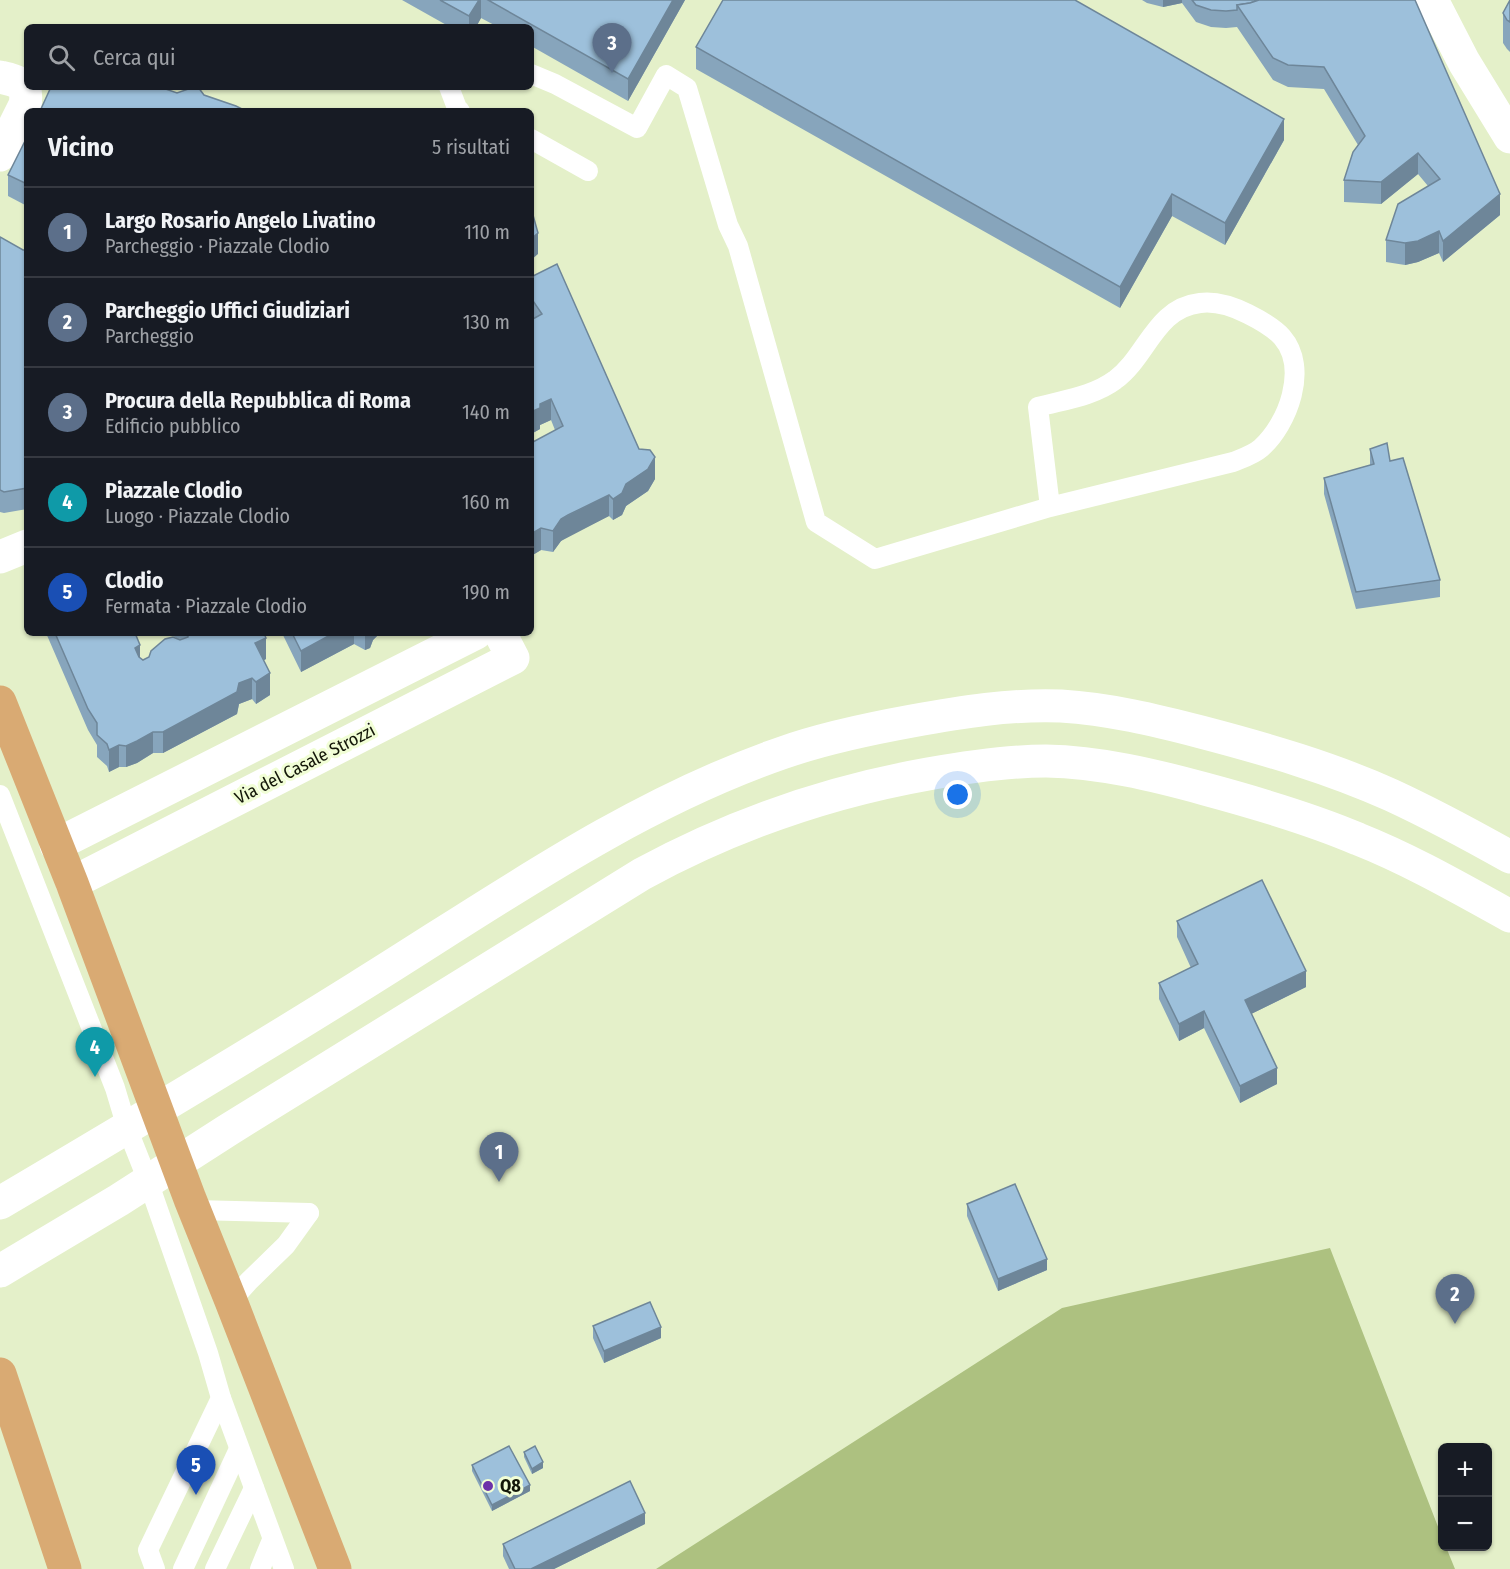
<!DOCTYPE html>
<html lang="it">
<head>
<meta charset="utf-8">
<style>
  :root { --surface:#171b24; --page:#242831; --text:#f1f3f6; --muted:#9ea1a6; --line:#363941; --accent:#d93025 }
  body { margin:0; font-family:"Fira Sans Condensed",sans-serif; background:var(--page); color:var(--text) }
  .controls { position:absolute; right:18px; bottom:18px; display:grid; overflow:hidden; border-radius:9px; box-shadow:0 2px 4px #0004 }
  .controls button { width:54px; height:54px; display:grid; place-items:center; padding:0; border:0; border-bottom:2px solid var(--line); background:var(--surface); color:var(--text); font:30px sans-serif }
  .you { position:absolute; left:958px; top:795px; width:21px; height:21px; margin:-15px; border:4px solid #fff; border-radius:50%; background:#1a73e8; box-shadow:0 0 0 9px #1a73e833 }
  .badge { display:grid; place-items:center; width:39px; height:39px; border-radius:50%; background:var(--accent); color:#fff; font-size:20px; font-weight:700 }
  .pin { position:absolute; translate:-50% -50px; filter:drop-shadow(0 2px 3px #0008) }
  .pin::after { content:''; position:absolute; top:32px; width:21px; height:18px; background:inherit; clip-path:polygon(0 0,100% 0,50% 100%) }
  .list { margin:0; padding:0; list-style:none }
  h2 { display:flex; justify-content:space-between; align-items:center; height:78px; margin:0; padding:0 24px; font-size:26px }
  h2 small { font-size:20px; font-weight:400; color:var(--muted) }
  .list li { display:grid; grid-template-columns:39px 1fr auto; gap:18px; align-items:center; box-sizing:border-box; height:90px; padding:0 24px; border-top:2px solid var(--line) }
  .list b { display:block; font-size:22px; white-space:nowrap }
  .list p { margin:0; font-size:20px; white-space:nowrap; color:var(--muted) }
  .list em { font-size:20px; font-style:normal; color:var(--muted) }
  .icon { flex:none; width:33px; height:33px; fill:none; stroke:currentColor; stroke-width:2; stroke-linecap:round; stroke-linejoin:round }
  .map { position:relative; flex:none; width:1510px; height:1569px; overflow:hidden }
  .search { position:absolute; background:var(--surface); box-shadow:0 2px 4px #0004; left:24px; top:24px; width:510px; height:66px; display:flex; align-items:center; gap:15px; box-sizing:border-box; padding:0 21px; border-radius:9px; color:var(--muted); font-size:22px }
  .panel { position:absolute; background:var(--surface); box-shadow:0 2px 4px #0004; left:24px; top:108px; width:510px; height:528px; border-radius:9px }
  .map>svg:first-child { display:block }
  .green { fill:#adc180 }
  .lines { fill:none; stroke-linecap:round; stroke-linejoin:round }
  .service { stroke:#fff; stroke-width:20 }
  .minor { stroke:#fff; stroke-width:33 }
  .secondary { stroke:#fff; stroke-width:33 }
  .primary { stroke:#d9aa73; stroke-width:33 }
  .wall { fill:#87a5bc }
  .shaded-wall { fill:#6e8699 }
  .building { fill:#9dc0db; stroke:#6e8699; stroke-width:1.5 }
  .poi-dot { fill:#6c32a9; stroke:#f1fed6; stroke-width:2 }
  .labels { text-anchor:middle; stroke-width:6; stroke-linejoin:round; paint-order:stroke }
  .street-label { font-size:18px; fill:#131708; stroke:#f1fed6 }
  .poi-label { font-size:18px; font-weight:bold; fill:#131708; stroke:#f1fed6; text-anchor:start }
</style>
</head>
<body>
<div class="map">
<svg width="1510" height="1569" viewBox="0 0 1510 1569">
  <rect width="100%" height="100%" fill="#e4f0c9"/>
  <polygon class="green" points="1330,1248 1442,1537 1442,1546 1446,1547 1455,1569 656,1569 1062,1308"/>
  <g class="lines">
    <g class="service">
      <path d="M531,74L555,84L637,128L666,75L687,88L728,225L738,246L816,522L875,559L1050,507L1233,462C1243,458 1253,455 1261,448C1288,424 1309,368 1282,337C1273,327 1260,320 1248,314C1234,307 1215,301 1200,303C1155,308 1147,357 1115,380C1094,396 1063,400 1038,407L1050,507"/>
      <polyline points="449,87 457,108 460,111"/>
      <polyline points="531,139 588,171"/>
      <polyline points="0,795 115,1088 127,1128 148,1181 208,1353 221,1398 284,1569"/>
      <polyline points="194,1210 309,1213"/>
      <polyline points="231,1301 249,1281 286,1245 309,1213"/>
      <polyline points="155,1569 148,1550 221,1398"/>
      <polyline points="183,1569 239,1449"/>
      <polyline points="215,1569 254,1488"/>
      <polyline points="260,1569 272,1540"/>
    </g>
    <g class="minor">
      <polyline points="1432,0 1464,62 1510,137"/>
      <path d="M0,77C17,81 29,83 25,105L0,155"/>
      <polyline points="0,557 27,546"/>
      <polyline points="56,845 476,633"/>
      <polyline points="72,883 513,658 500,633"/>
    </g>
    <g class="secondary">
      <path d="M0,1203C120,1132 240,1061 358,987C495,902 629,806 782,753C824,738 868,729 912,721C961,712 1011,704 1061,706C1109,709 1155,720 1201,732C1266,749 1331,768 1391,795C1432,814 1471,835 1510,857"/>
      <path d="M0,1271L119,1200L228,1130L642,874C732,825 827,792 928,774C967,767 1006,761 1046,761C1100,762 1154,775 1205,789C1257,803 1309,818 1358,839C1411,860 1461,889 1510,916"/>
    </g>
    <g class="primary">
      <polyline points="0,702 72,883 190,1199 231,1301 335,1569"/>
      <polyline points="0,1374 65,1569"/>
    </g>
  </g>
  <g class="wall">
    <polygon points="402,0 685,0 628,101 531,46 531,27 498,27 481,18 476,27 450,27"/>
    <polygon points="1142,0 1415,0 1500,215 1443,262 1439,253 1418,262 1405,265 1386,262 1386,240 1428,186 1418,174 1381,204 1344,202 1344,180 1358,145 1324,89 1288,87 1273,80 1237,27 1226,28 1211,27 1196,22 1182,3 1163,7 1147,3"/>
    <polygon points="1510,0 1510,52 1507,49 1503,43 1503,13"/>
    <polygon points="696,47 1284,140 1225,245 1172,216 1120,308 696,69"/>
    <polygon points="27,137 27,206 8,196 8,175"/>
    <polygon points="0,237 23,250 27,250 27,509 4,513 0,512"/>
    <polygon points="531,277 639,449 655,479 648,491 626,506 622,515 613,520 609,516 568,536 561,541 553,552 541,550 531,556 555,430 551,420 540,425 540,429 531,434"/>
    <polygon points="1370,449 1440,580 1440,597 1356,609 1324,494 1324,478 1370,465"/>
    <polygon points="46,633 135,633 140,658 143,660 179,640 172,635 171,633 264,633 266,659 264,660 270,695 256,704 252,699 239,704 237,714 163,753 153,753 137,763 126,767 119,767 109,772 107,766 97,757 97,745 88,730"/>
    <polygon points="282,633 380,633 373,640 370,648 365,650 354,644 301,672"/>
    <polygon points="1177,921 1306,987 1251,1014 1277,1084 1240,1103 1204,1028 1179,1041 1159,999 1159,983 1191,968 1177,937"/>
    <polygon points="967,1204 1047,1270 998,1291 967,1216"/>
    <polygon points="593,1326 661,1338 604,1363 593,1338"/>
    <polygon points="524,1452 543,1468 532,1474 524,1457"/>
    <polygon points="472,1465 530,1491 492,1511 472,1471"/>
    <polygon points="645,1524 554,1569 509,1569 503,1556 503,1544"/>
  </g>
  <g class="shaded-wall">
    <polygon points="479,0 481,0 481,18 476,27 469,27 469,16"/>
    <polygon points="673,0 685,0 628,101 628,79"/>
    <polygon points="1163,0 1182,0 1182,3 1163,7"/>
    <polygon points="1284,119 1284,140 1225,245 1225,223"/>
    <polygon points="1418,153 1418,174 1381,204 1381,182"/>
    <polygon points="1172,194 1172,216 1120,308 1120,287"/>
    <polygon points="1500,194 1500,215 1443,262 1443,241"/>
    <polygon points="1439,231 1439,253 1418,262 1405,265 1405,243"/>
    <polygon points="538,233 538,254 531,260 531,239"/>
    <polygon points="551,399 551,420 540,425 540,429 531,434 531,412 540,404"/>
    <polygon points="655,457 655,479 648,491 626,506 622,515 613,520 613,499 626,484"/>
    <polygon points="609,495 609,516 561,541 553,552 553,531 561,519"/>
    <polygon points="541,528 541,550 531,556 531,534"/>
    <polygon points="334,633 354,633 354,644 301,672 301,651"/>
    <polygon points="365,633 380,633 373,640 370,648 365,650"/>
    <polygon points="266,638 266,659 255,665 255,643"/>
    <polygon points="140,645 140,666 135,648"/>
    <polygon points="270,673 270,695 256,704 256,682"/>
    <polygon points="252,678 252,699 239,704 237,714 163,753 163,732 239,683"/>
    <polygon points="153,732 153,753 137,763 126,767 126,746"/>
    <polygon points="119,745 119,767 109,772 109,750"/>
    <polygon points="1306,971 1306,987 1245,1017 1245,1000"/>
    <polygon points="1204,1011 1204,1028 1179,1041 1179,1024"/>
    <polygon points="1277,1068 1277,1084 1240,1103 1240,1086"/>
    <polygon points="1047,1259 1047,1270 998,1291 998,1279"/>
    <polygon points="661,1327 661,1338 604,1363 604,1351"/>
    <polygon points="543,1462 543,1468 532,1474 532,1469"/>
    <polygon points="530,1485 530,1491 492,1511 492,1505"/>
    <polygon points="645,1513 645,1524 554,1569 531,1569"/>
  </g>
  <g class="building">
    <polygon points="440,0 479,0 469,16"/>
    <polygon points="488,0 673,0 628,79"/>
    <polygon points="723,0 1075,0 1284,119 1225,223 1172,194 1120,287 696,47"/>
    <polygon points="1192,0 1259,0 1250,3 1237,5 1237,10 1226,11 1211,10 1196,5"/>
    <polygon points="1259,0 1415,0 1500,194 1443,241 1439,231 1418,241 1405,243 1386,240 1398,204 1440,179 1418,153 1381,182 1344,180 1353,152 1365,136 1324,67 1288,65 1273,58 1237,5 1250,3"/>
    <polygon points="1510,0 1510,22 1507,20 1503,13"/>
    <polygon points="51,87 160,87 177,93 194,87 198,87 204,95 236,106 246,111 40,111"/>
    <polygon points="27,137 27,184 8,175"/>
    <polygon points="531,208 538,233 531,239"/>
    <polygon points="0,237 23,250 27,250 27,343 25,349 27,353 27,488 4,492 0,490"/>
    <polygon points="557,264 639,449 650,450 655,457 648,469 626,484 622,493 613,499 609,495 568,515 561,519 553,531 541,528 531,534 531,443 563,426 551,399 540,404 540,408 531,412 531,320 542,314 531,298 531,277"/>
    <polygon points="1387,443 1390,461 1403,458 1440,580 1356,592 1324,478 1374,464 1370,449"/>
    <polygon points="55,633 135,633 140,645 135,648 139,657 143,660 149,657 151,651 165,639 173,637 180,640 188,637 188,633 264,633 266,638 255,643 270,673 256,682 252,678 239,683 237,692 163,732 153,732 137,741 126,746 119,745 109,750 107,744 97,735 97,723 88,709"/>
    <polygon points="292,633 334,633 301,651"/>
    <polygon points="1262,880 1306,971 1245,1000 1277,1068 1240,1086 1204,1011 1179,1024 1159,983 1198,964 1177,921"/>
    <polygon points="1015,1184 1047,1259 998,1279 967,1204"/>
    <polygon points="650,1302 661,1327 604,1351 593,1326"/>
    <polygon points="509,1446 530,1485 492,1505 472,1465"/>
    <polygon points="535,1446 543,1462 532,1469 524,1452"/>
    <polygon points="630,1481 645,1513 531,1569 515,1569 503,1544"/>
  </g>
  <circle class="poi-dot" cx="488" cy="1486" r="6"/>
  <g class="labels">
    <g class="street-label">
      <text transform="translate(305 764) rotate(-27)" y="6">Via del Casale Strozzi</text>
    </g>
    <g class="poi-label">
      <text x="500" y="1492">Q8</text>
    </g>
  </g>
</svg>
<div class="controls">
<button>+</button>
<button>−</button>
</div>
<div class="you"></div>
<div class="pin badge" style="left:499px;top:1182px;background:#5c6f8a">1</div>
<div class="pin badge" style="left:1455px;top:1324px;background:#5c6f8a">2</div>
<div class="pin badge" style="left:612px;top:73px;background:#5c6f8a">3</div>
<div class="pin badge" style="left:95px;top:1077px;background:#0f9aa8">4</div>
<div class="pin badge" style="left:196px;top:1495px;background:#1a4fb4">5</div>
<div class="search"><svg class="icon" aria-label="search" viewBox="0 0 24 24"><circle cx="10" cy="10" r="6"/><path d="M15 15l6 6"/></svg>Cerca qui</div>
<section class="panel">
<h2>Vicino<small>5 risultati</small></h2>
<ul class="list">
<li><span class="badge" style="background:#5c6f8a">1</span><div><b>Largo Rosario Angelo Livatino</b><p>Parcheggio · Piazzale Clodio</p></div><em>110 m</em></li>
<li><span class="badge" style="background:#5c6f8a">2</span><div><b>Parcheggio Uffici Giudiziari</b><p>Parcheggio</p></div><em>130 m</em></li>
<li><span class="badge" style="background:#5c6f8a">3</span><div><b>Procura della Repubblica di Roma</b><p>Edificio pubblico</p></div><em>140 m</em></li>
<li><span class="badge" style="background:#0f9aa8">4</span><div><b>Piazzale Clodio</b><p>Luogo · Piazzale Clodio</p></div><em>160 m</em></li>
<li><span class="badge" style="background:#1a4fb4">5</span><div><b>Clodio</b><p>Fermata · Piazzale Clodio</p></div><em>190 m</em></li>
</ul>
</section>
</div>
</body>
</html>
